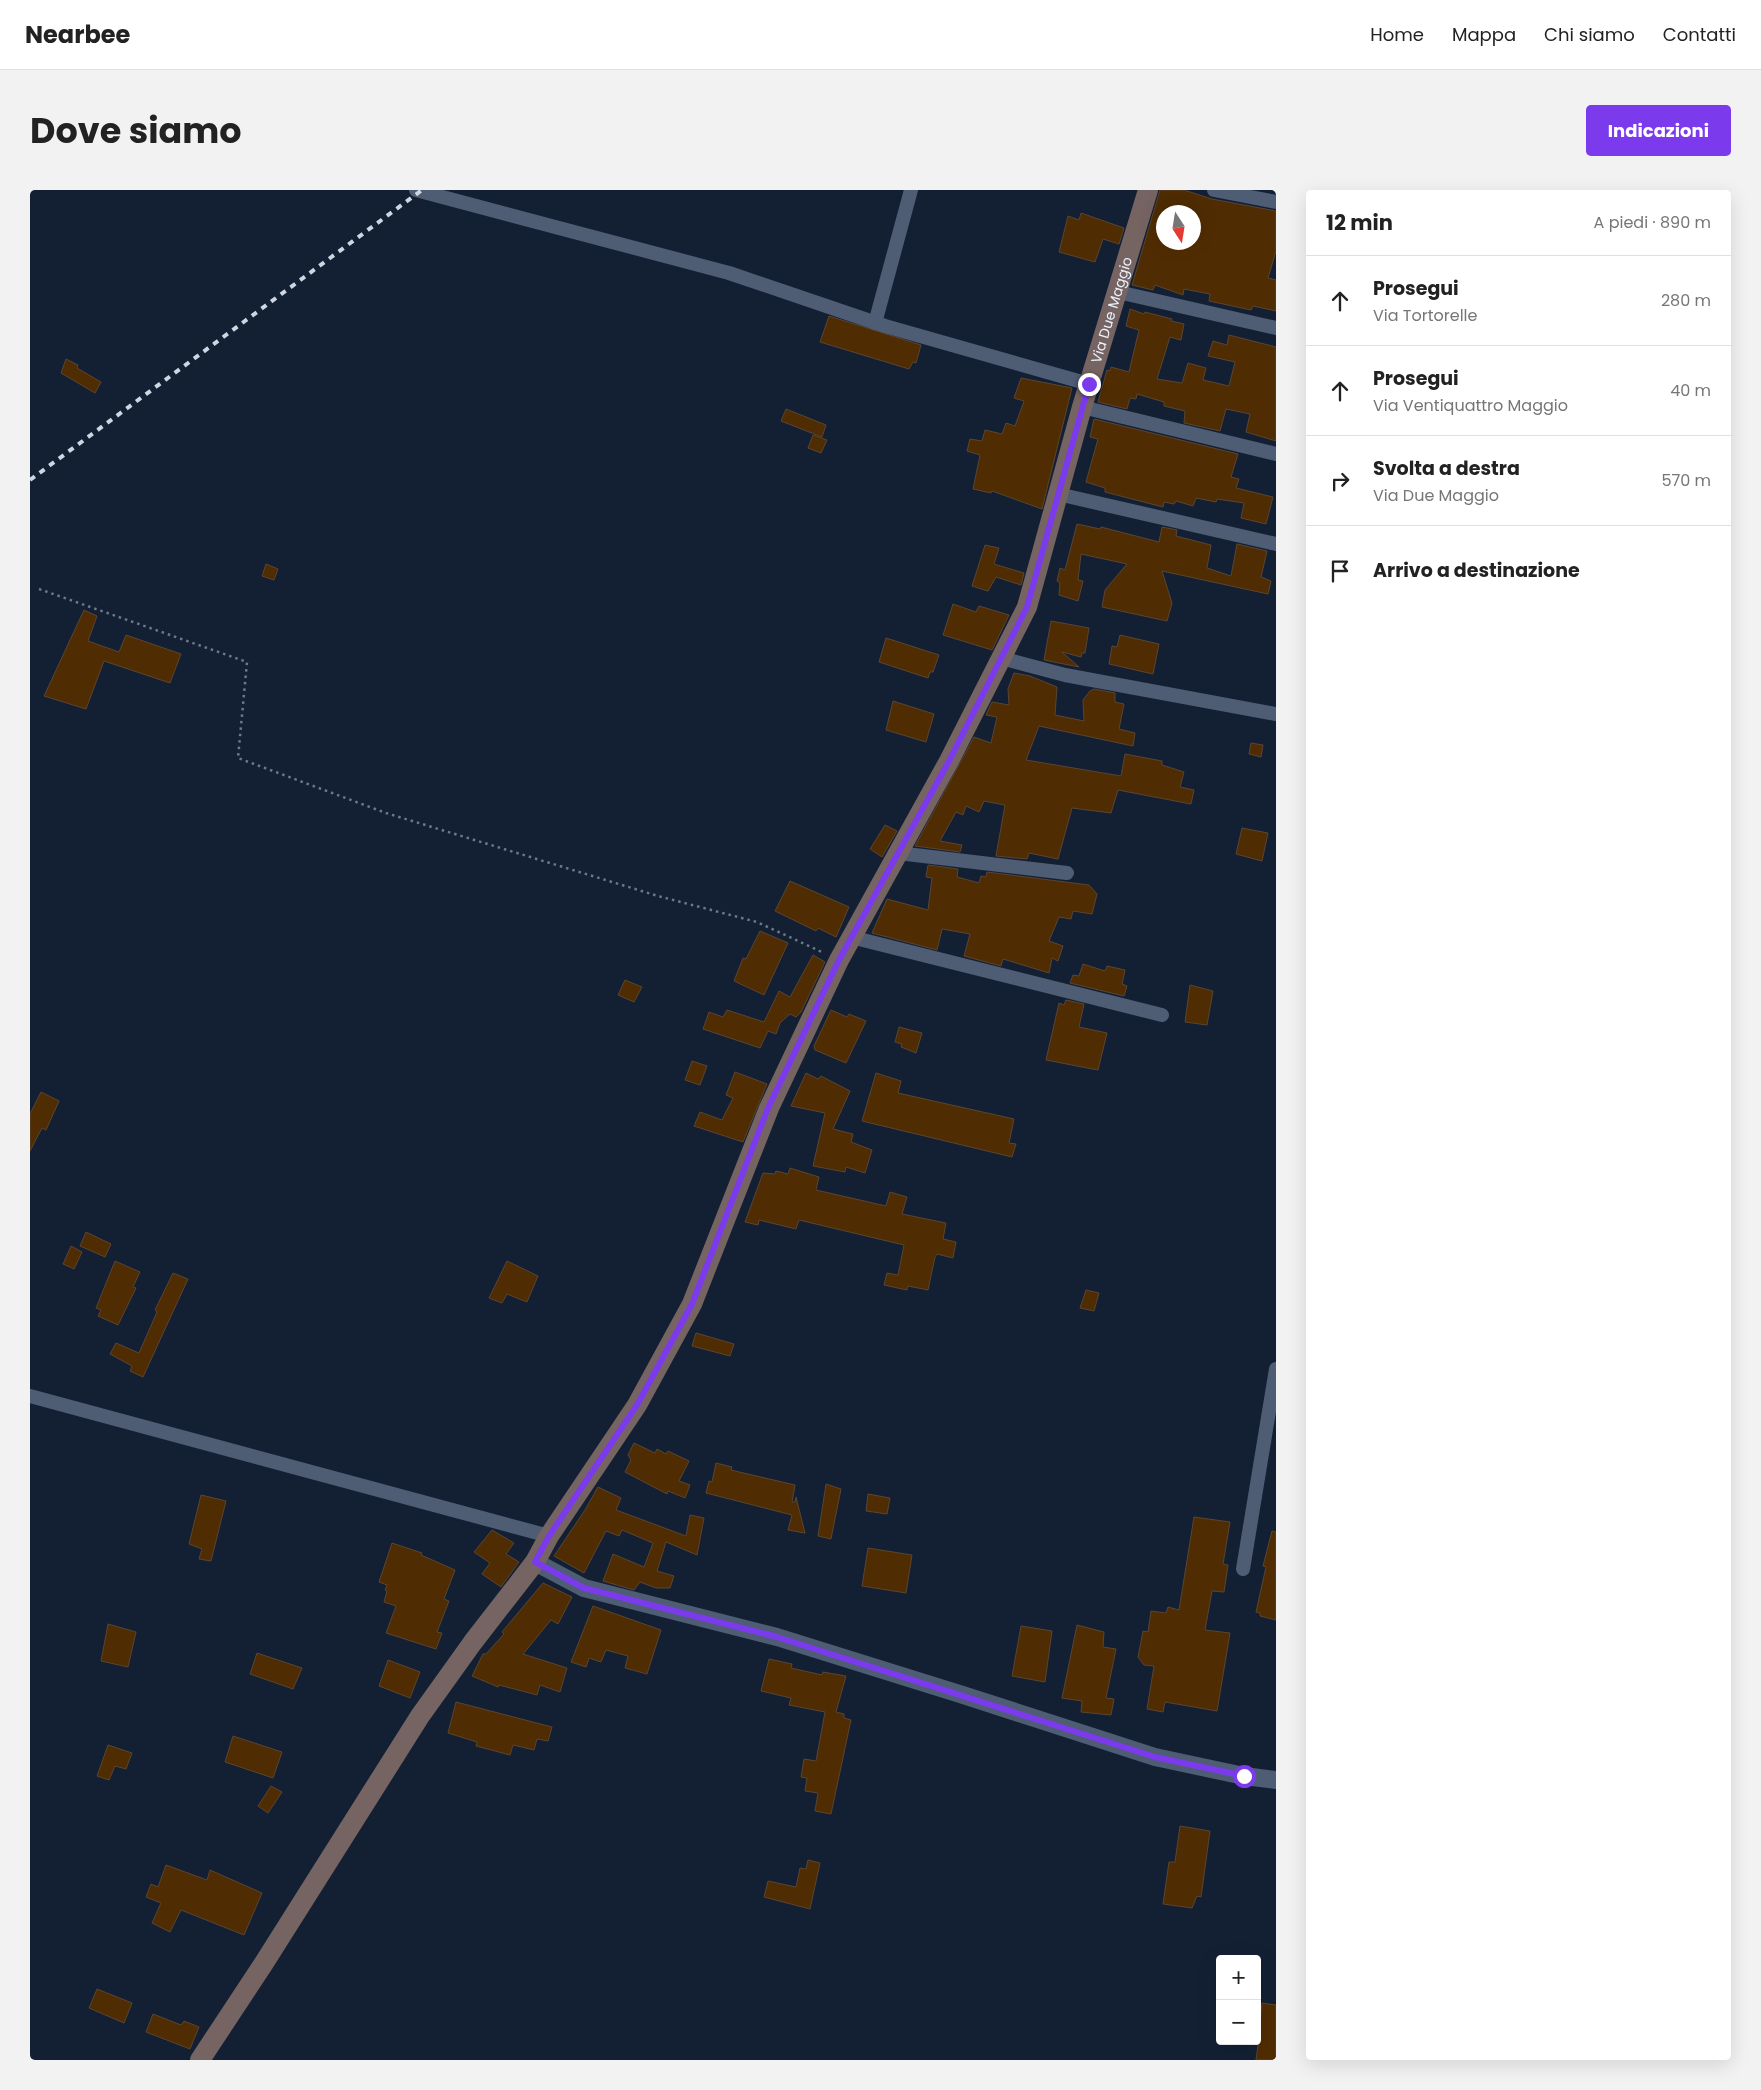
<!DOCTYPE html>
<html lang="it">
<head>
<meta charset="utf-8">
<style>
  :root { --surface:#fff; --page:#f2f2f2; --text:#222; --muted:#767676; --line:#e0e0e0; --accent:#7c3aed }
  body { margin:0; font-family:Poppins,sans-serif; background:var(--page); color:var(--text) }
  .controls { position:absolute; right:15px; bottom:15px; display:grid; overflow:hidden; border-radius:5px; box-shadow:0 5px 20px #0002 }
  .controls button { width:45px; height:45px; display:grid; place-items:center; padding:0; border:0; border-bottom:1px solid var(--line); background:var(--surface); color:var(--text); font:25px sans-serif }
  .compass { position:absolute; left:1126px; top:15px; width:45px; height:45px; border-radius:50%; background:var(--surface); box-shadow:0 5px 20px #0002; rotate:168deg }
  .stop { position:absolute; width:15px; height:15px; margin:-11px; border:4px solid #7c3aed; border-radius:50%; background:#fff }
  .stop.end { background:#7c3aed; border-color:#fff; box-shadow:0 1px 5px #0008 }
  .list { margin:0; padding:0; list-style:none }
  h2 { display:flex; justify-content:space-between; align-items:center; height:65px; margin:0; padding:0 20px; font-size:21px }
  h2 small { font-size:16px; font-weight:400; color:var(--muted) }
  .list li { display:grid; grid-template-columns:32px 1fr auto; gap:15px; align-items:center; box-sizing:border-box; height:90px; padding:0 20px; border-top:1px solid var(--line) }
  .list b { display:block; font-size:19px; white-space:nowrap }
  .list p { margin:0; font-size:16px; white-space:nowrap; color:var(--muted) }
  .list em { font-size:16px; font-style:normal; color:var(--muted) }
  .icon { flex:none; width:28px; height:28px; fill:none; stroke:currentColor; stroke-width:2; stroke-linecap:round; stroke-linejoin:round }
  .map { position:relative; flex:none; width:1246px; height:1870px; overflow:hidden; border-radius:5px }
  header { display:flex; align-items:center; gap:30px; box-sizing:border-box; height:70px; padding:0 25px; background:var(--surface); border-bottom:1px solid var(--line) }
  header strong { font-size:24px }
  nav { display:flex; gap:28px; margin-inline-start:auto; font-size:18px }
  .intro { display:flex; align-items:center; justify-content:space-between; box-sizing:border-box; height:120px; padding:0 30px }
  h1 { margin:0; font-size:35px }
  .button { padding:12px 22px; border-radius:5px; background:var(--accent); color:#fff; font-size:18px; font-weight:700 }
  main { display:flex; gap:30px; padding:0 30px }
  aside { flex:1; background:var(--surface); border-radius:5px; box-shadow:0 5px 20px #0002 }
  .map>svg:first-child { display:block }
  .building { fill:#502c02; stroke:#5a4531; fill-rule:evenodd }
  .lines { fill:none; stroke-linecap:round; stroke-linejoin:round }
  .path { stroke:#6d7888; stroke-width:2.5; stroke-dasharray:2.5 4; stroke-linecap:butt }
  .minor { stroke:#4e5d74; stroke-width:14 }
  .tertiary { stroke:#4e5d74; stroke-width:18 }
  .secondary { stroke:#766462; stroke-width:20 }
  .rail { stroke:#cdd6e2; stroke-width:4; stroke-dasharray:6 6; stroke-linecap:butt }
  .route { stroke:#7c3aed; stroke-width:6 }
  .labels { text-anchor:middle; stroke-width:4.5; stroke-linejoin:round; paint-order:stroke }
  .street-label { font-size:14px; fill:#eaf2fd; stroke:#050a12 }
</style>
</head>
<body>
<header>
<strong>Nearbee</strong>
<nav><a>Home</a><a>Mappa</a><a>Chi siamo</a><a>Contatti</a></nav>
</header>
<div class="intro"><h1>Dove siamo</h1><a class="button">Indicazioni</a></div>
<main>
<div class="map">
<svg width="1246" height="1870" viewBox="0 0 1246 1870">
  <rect width="100%" height="100%" fill="#132034"/>
  <g class="building">
    <path d="M1130,0H1154L1182,9L1246,21V61L1238,88L1246,90V121L1223,116L1221,120L1179,111L1180,104L1154,99L1153,105L1125,95L1123,100L1102,95ZM1134,22H1164V52H1134Z"/>
    <polygon points="1051,23 1094,38 1089,54 1073,49 1065,72 1029,62 1038,26 1049,30"/>
    <polygon points="1100,119 1114,124 1115,122 1142,129 1141,131 1154,134 1151,150 1140,147 1127,189 1152,193 1158,173 1176,178 1173,190 1199,196 1205,172 1178,166 1183,151 1197,155 1199,145 1246,157 1246,251 1216,242 1220,224 1196,219 1190,241 1154,233 1155,221 1134,216 1134,212 1107,204 1106,209 1100,208 1097,219 1068,212 1077,180 1080,181 1081,177 1099,182 1109,140 1096,136"/>
    <polygon points="799,126 891,155 886,173 883,172 879,179 790,152"/>
    <polygon points="36,169 48,175 47,178 71,192 65,203 31,183"/>
    <polygon points="991,188 1042,198 1012,319 962,301 961,303 943,299 950,265 937,261 940,249 952,251 955,240 972,244 976,233 985,236 994,211 984,208"/>
    <polygon points="756,219 796,235 792,247 751,231"/>
    <polygon points="1064,229 1208,264 1201,287 1209,289 1206,298 1243,307 1236,334 1211,328 1214,313 1187,309 1186,312 1166,308 1163,316 1146,311 1144,314 1134,312 1133,317 1075,302 1075,298 1056,292 1068,249 1060,247"/>
    <polygon points="783,245 797,250 791,263 778,258"/>
    <polygon points="1047,334 1070,339 1071,337 1129,352 1132,337 1147,340 1146,346 1181,355 1177,378 1201,386 1207,354 1237,361 1231,387 1241,391 1238,404 1132,381 1142,413 1137,431 1072,417 1075,400 1097,374 1051,364 1048,390 1053,391 1048,411 1029,405 1030,393 1027,391 1030,378 1035,380"/>
    <polygon points="955,355 969,358 964,374 994,383 991,395 966,387 958,401 942,396"/>
    <polygon points="236,374 248,379 244,390 232,386"/>
    <polygon points="923,414 946,422 949,416 979,425 962,460 913,445"/>
    <polygon points="54,420 67,426 58,451 89,462 96,445 151,464 140,493 74,471 56,519 14,506"/>
    <polygon points="1021,431 1059,438 1055,463 1052,463 1051,467 1032,462 1049,477 1014,470"/>
    <polygon points="1090,445 1129,454 1123,484 1079,474 1082,456 1087,457"/>
    <polygon points="856,448 909,465 903,482 900,482 898,488 849,472"/>
    <polygon points="984,483 1000,486 1027,497 1025,525 1054,531 1053,510 1060,501 1064,499 1085,503 1085,512 1094,514 1089,539 1105,543 1103,556 1009,536 996,570 1091,586 1095,564 1132,571 1132,575 1154,582 1150,597 1164,600 1161,614 1088,600 1081,623 1042,618 1028,669 999,663 997,669 966,666 975,615 954,611 949,622 936,616 933,625 926,622 910,651 932,655 930,662 885,656 944,547 961,553 967,527 956,525 962,512 979,515 978,499"/>
    <polygon points="863,511 904,524 896,552 856,540"/>
    <polygon points="1221,553 1233,555 1231,567 1219,564"/>
    <polygon points="855,635 867,641 852,667 840,659"/>
    <polygon points="1212,638 1238,643 1232,671 1206,664"/>
    <polygon points="898,675 928,679 927,687 949,693 951,686 956,687 957,682 1059,695 1067,704 1062,724 1043,721 1041,729 1029,727 1019,751 1033,756 1028,771 1022,768 1019,783 973,769 971,776 934,766 940,744 912,739 907,760 842,743 857,709 898,720 902,688 896,687"/>
    <polygon points="760,691 819,717 806,747 788,738 786,741 745,721"/>
    <polygon points="730,741 758,753 734,805 704,791 713,768 716,769"/>
    <polygon points="783,765 795,772 771,822 766,827 760,824 750,833 746,844 738,841 730,858 673,839 679,822 693,827 697,820 734,832 749,801 760,807"/>
    <polygon points="1053,774 1075,781 1077,776 1095,780 1092,794 1097,796 1094,806 1040,793 1043,785 1049,786"/>
    <polygon points="595,790 612,797 604,812 588,805"/>
    <polygon points="1160,795 1183,801 1177,835 1155,832"/>
    <polygon points="1036,810 1054,814 1049,837 1077,843 1068,880 1016,870 1029,813 1034,815"/>
    <polygon points="801,820 817,827 819,824 836,831 816,873 785,860 784,856"/>
    <polygon points="869,837 892,843 886,863 871,857 872,854 865,852"/>
    <polygon points="662,871 677,876 670,895 655,890"/>
    <polygon points="705,882 737,894 713,952 664,936 670,922 692,930 703,908 696,905"/>
    <polygon points="776,883 788,889 791,886 820,901 803,939 823,944 821,952 842,960 835,983 816,977 815,982 783,976 795,923 761,916"/>
    <polygon points="846,883 871,891 868,903 984,929 979,953 986,954 982,967 832,931"/>
    <polygon points="11,902 29,911 16,940 12,938 0,961 0,924"/>
    <polygon points="760,978 789,987 786,1000 856,1016 860,1002 877,1007 872,1024 916,1033 913,1049 926,1052 923,1068 907,1064 905,1067 898,1100 878,1096 877,1100 854,1095 857,1083 868,1085 874,1055 769,1030 766,1039 729,1030 728,1035 715,1032 733,983 745,984 746,981 758,984"/>
    <polygon points="56,1042 81,1054 75,1067 50,1056"/>
    <polygon points="41,1056 52,1062 44,1079 33,1074"/>
    <polygon points="85,1071 110,1082 103,1097 106,1098 88,1135 68,1126 71,1120 66,1118"/>
    <polygon points="477,1071 508,1086 497,1112 477,1104 472,1113 459,1108"/>
    <polygon points="143,1083 158,1089 113,1187 100,1181 102,1176 80,1164 86,1153 109,1163 127,1122 125,1120"/>
    <polygon points="1056,1100 1069,1103 1064,1121 1050,1118"/>
    <polygon points="666,1143 704,1154 700,1166 662,1156"/>
    <polygon points="604,1253 625,1263 627,1259 636,1264 638,1261 659,1271 649,1291 660,1295 655,1308 638,1301 637,1304 595,1282 601,1270 598,1265"/>
    <polygon points="686,1273 702,1277 701,1280 765,1295 762,1312 765,1312 766,1307 775,1343 758,1340 762,1325 676,1303 679,1291 682,1292"/>
    <polygon points="796,1294 811,1299 801,1349 788,1346"/>
    <polygon points="568,1297 591,1308 586,1320 656,1346 660,1325 674,1328 667,1365 636,1352 627,1381 644,1386 640,1398 626,1398 610,1392 604,1400 573,1391 583,1364 614,1377 623,1353 592,1340 589,1346 576,1341 554,1383 524,1366 555,1320"/>
    <polygon points="838,1304 860,1308 857,1324 836,1321"/>
    <polygon points="171,1305 196,1311 181,1371 169,1369 172,1359 159,1354"/>
    <polygon points="1164,1327 1200,1332 1193,1374 1198,1375 1194,1402 1182,1401 1175,1440 1200,1443 1187,1521 1135,1512 1133,1522 1117,1519 1124,1476 1114,1475 1108,1467 1113,1441 1118,1442 1121,1421 1136,1423 1138,1417 1149,1420"/>
    <polygon points="462,1340 484,1353 476,1364 489,1372 471,1397 452,1384 460,1373 444,1362"/>
    <polygon points="1242,1341 1246,1342 1246,1430 1230,1426 1230,1423 1226,1422 1236,1377 1233,1376"/>
    <polygon points="362,1353 392,1363 391,1365 425,1380 414,1409 419,1411 407,1442 412,1443 406,1459 356,1443 366,1416 354,1412 357,1401 355,1400 357,1395 349,1392"/>
    <polygon points="838,1358 882,1365 876,1403 832,1396"/>
    <polygon points="513,1393 542,1407 528,1434 521,1430 493,1464 537,1478 530,1502 510,1495 507,1505 469,1495 468,1497 442,1486 453,1464 456,1464 474,1444 472,1442"/>
    <polygon points="563,1416 631,1440 617,1484 595,1478 598,1466 576,1460 571,1472 559,1468 556,1477 541,1472"/>
    <polygon points="78,1434 106,1442 98,1477 71,1471"/>
    <polygon points="1047,1435 1074,1442 1073,1457 1086,1459 1076,1508 1084,1509 1081,1525 1051,1522 1052,1511 1032,1508"/>
    <polygon points="991,1436 1022,1441 1015,1492 982,1486"/>
    <polygon points="227,1463 272,1478 263,1499 220,1484"/>
    <polygon points="739,1469 762,1474 761,1478 792,1485 793,1482 816,1486 806,1522 814,1524 814,1528 821,1530 801,1624 785,1621 788,1603 775,1601 777,1588 771,1587 774,1569 786,1571 795,1522 759,1515 761,1508 731,1501"/>
    <polygon points="358,1470 390,1482 380,1508 349,1496"/>
    <polygon points="426,1512 522,1537 518,1551 507,1549 504,1560 483,1555 480,1565 446,1556 447,1552 418,1543"/>
    <polygon points="203,1546 252,1562 243,1588 195,1572"/>
    <polygon points="78,1555 102,1563 96,1579 85,1576 79,1590 67,1586"/>
    <polygon points="241,1596 252,1602 238,1623 228,1616"/>
    <polygon points="1150,1636 1180,1641 1171,1707 1167,1706 1162,1718 1133,1714 1139,1672 1145,1672"/>
    <polygon points="778,1670 790,1673 780,1719 734,1707 738,1691 766,1697 770,1678 776,1679"/>
    <polygon points="136,1675 177,1690 180,1680 232,1703 214,1745 151,1720 140,1742 122,1733 131,1713 116,1707 121,1694 128,1697"/>
    <polygon points="67,1799 102,1813 94,1833 59,1818"/>
    <polygon points="1232,1813 1246,1815 1246,1870 1226,1870 1229,1848 1227,1848 1227,1832 1230,1832"/>
    <polygon points="123,1824 151,1835 154,1831 169,1837 160,1859 116,1842"/>
  </g>
  <g class="lines">
    <polyline class="path" points="9,399 217,472 208,568 356,623 628,706 727,732 794,763"/>
    <g class="minor">
      <polyline points="386,0 699,83 855,136 1059,194"/>
      <polyline points="1184,0 1246,12"/>
      <polyline points="1088,102 1246,138"/>
      <polyline points="845,133 881,0"/>
      <polyline points="1052,217 1246,264"/>
      <polyline points="1028,304 1246,354"/>
      <polyline points="971,468 1035,485 1246,524"/>
      <polyline points="868,663 1037,683"/>
      <polyline points="821,747 1132,825"/>
      <polyline points="0,1206 519,1346"/>
      <polyline points="1213,1379 1246,1179"/>
    </g>
    <polyline class="tertiary" points="505,1372 554,1398 747,1447 933,1505 1125,1567 1214,1586 1246,1590"/>
    <path class="secondary" id="s1" d="M170,1870L234,1773L390,1526L443,1452L505,1372L519,1346L607,1215L662,1114L739,918L809,770L919,571L997,417L1052,217L1118,0"/>
    <polyline class="rail" points="0,290 392,0"/>
  </g>
  <g class="lines">
    <polyline class="route" points="1059,194 997,417 919,571 809,770 738,918 662,1114 607,1215 519,1346 505,1372 554,1398 747,1447 1125,1567 1214,1586"/>
  </g>
  <g class="labels">
    <g class="street-label">
      <text dy="5" stroke="none"><textPath href="#s1" startOffset="1986">Via Due Maggio</textPath></text>
    </g>
  </g>
</svg>
<div class="controls">
<button>+</button>
<button>−</button>
</div>
<svg class="compass" viewBox="-18 -18 36 36"><path d="M0-13l5 13h-10z" fill="#e53935"/><path d="M0 13l5-13h-10z" fill="#767676"/></svg>
<div class="stop" style="left:1214px;top:1586px"></div>
<div class="stop end" style="left:1059px;top:194px"></div>
</div>
<aside>
<h2>12 min<small>A piedi · 890 m</small></h2>
<ul class="list">
<li><svg class="icon" aria-label="ahead" viewBox="0 0 24 24"><path d="M12 20V5M6 11l6-6 6 6"/></svg><div><b>Prosegui</b><p>Via Tortorelle</p></div><em>280 m</em></li>
<li><svg class="icon" aria-label="ahead" viewBox="0 0 24 24"><path d="M12 20V5M6 11l6-6 6 6"/></svg><div><b>Prosegui</b><p>Via Ventiquattro Maggio</p></div><em>40 m</em></li>
<li><svg class="icon" aria-label="right" viewBox="0 0 24 24"><path d="M7 20v-9h11M14 6l5 5-5 5"/></svg><div><b>Svolta a destra</b><p>Via Due Maggio</p></div><em>570 m</em></li>
<li><svg class="icon" aria-label="arrive" viewBox="0 0 24 24"><path d="M6 21V4h12l-3 4 3 4H6"/></svg><div><b>Arrivo a destinazione</b></div></li>
</ul>
</aside>
</main>
</body>
</html>
